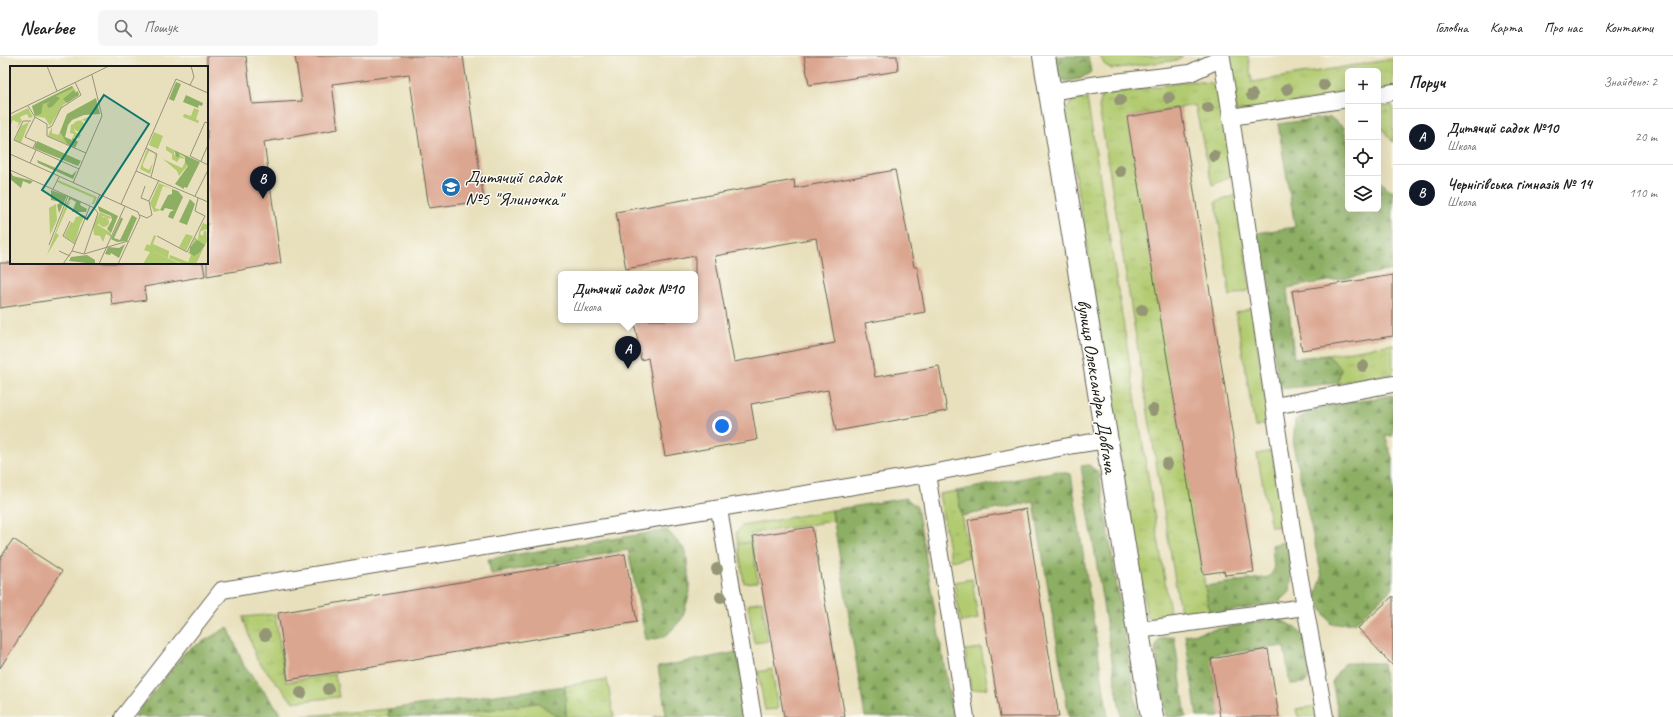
<!DOCTYPE html>
<html lang="uk">
<head>
<meta charset="utf-8">
<style>
  :root { --surface:#fff; --page:#f6f6f6; --text:#202124; --muted:#757577; --line:#e0e0e0; --accent:#111827 }
  body { margin:0; font-family:Caveat,sans-serif; background:var(--page); color:var(--text) }
  .controls { position:absolute; right:12px; top:12px; display:grid; overflow:hidden; border-radius:6px; box-shadow:0 4px 16px #0002 }
  .controls button { width:36px; height:36px; display:grid; place-items:center; padding:0; border:0; border-bottom:1px solid var(--line); background:var(--surface); color:var(--text); font:20px sans-serif }
  .you { position:absolute; left:722px; top:370px; width:14px; height:14px; margin:-10px; border:3px solid #fff; border-radius:50%; background:#1a73e8; box-shadow:0 0 0 6px #1a73e833 }
  .badge { display:grid; place-items:center; width:26px; height:26px; border-radius:50%; background:var(--accent); color:#fff; font-size:13px; font-weight:700 }
  .pin { position:absolute; translate:-50% -33px; filter:drop-shadow(0 1px 2px #0008) }
  .pin::after { content:''; position:absolute; top:21px; width:14px; height:12px; background:inherit; clip-path:polygon(0 0,100% 0,50% 100%) }
  .popup { position:absolute; left:558px; top:215px; width:140px; height:52px; box-sizing:border-box; display:grid; place-content:center; border-radius:6px; background:var(--surface); filter:drop-shadow(0 1px 3px #0005); font-size:13px; white-space:nowrap; color:var(--muted) }
  .popup b { font-size:15px; color:var(--text) }
  .popup::after { content:''; position:absolute; left:50%; top:100%; margin-left:-8px; border:8px solid transparent; border-top-color:var(--surface) }
  .list { margin:0; padding:0; list-style:none }
  h2 { display:flex; justify-content:space-between; align-items:center; height:52px; margin:0; padding:0 16px; font-size:17px }
  h2 small { font-size:13px; font-weight:400; color:var(--muted) }
  .list li { display:grid; grid-template-columns:26px 1fr auto; gap:12px; align-items:center; box-sizing:border-box; height:56px; padding:0 16px; border-top:1px solid var(--line) }
  .list b { display:block; font-size:15px; white-space:nowrap }
  .list p { margin:0; font-size:13px; white-space:nowrap; color:var(--muted) }
  .list em { font-size:13px; font-style:normal; color:var(--muted) }
  .icon { flex:none; width:22px; height:22px; fill:none; stroke:currentColor; stroke-width:2; stroke-linecap:round; stroke-linejoin:round }
  .map { position:relative; flex:none; width:1393px; height:661px; overflow:hidden }
  header { display:flex; align-items:center; gap:24px; box-sizing:border-box; height:56px; padding:0 20px; background:var(--surface); border-bottom:1px solid var(--line) }
  header strong { font-size:19px }
  nav { display:flex; gap:22px; margin-inline-start:auto; font-size:14px }
  .search { width:280px; height:36px; background:var(--page); display:flex; align-items:center; gap:10px; box-sizing:border-box; padding:0 14px; border-radius:6px; color:var(--muted); font-size:15px }
  main { display:flex }
  aside { flex:1; background:var(--surface) }
  .map>svg:first-child { display:block }
  .grass { fill:url(#grass-tufts); stroke:#677446 }
  .forest { fill:url(#forest-firs); stroke:#546640 }
  .garden { fill:#b2cb71; stroke:#677446 }
  .building { fill:#dba690; fill-rule:evenodd }
  .lines { fill:none; stroke-linecap:round; stroke-linejoin:round }
  .lane-casing { stroke:#636154; stroke-width:18 }
  .secondary-casing { stroke:#636154; stroke-width:24 }
  .lane { stroke:#fff; stroke-width:16 }
  .secondary { stroke:#fff; stroke-width:22 }
  .tree { fill:#949674 }
  .labels { text-anchor:middle; stroke-width:3; stroke-linejoin:round; paint-order:stroke }
  .poi-label { font-size:19px; fill:#1c1c1c; stroke:#fdfcf7; text-anchor:start }
  .street-label { font-size:19px; fill:#1c1c1c; stroke:#fdfcf7 }
  .inset-road { fill:none; stroke:#96927c; stroke-width:1 }
  .view { fill:#0f766e; fill-opacity:0.15; stroke:#0f766e; stroke-width:2 }
  .inset-edge { fill:none; stroke:#1c1c1c; stroke-width:2 }
</style>
</head>
<body>
<header>
<strong>Nearbee</strong>
<div class="search"><svg class="icon" aria-label="search" viewBox="0 0 24 24"><circle cx="10" cy="10" r="6"/><path d="M15 15l6 6"/></svg>Пошук</div>
<nav><a>Головна</a><a>Карта</a><a>Про нас</a><a>Контакти</a></nav>
</header>
<main>
<div class="map">
<svg width="1393" height="661" viewBox="0 0 1393 661">
  <defs>
    <pattern id="grass-tufts" width="24" height="20" patternUnits="userSpaceOnUse"><rect width="24" height="20" fill="#b2cb71"/><path d="M3 7l-1-3M5 7V3M7 7l1-3M15 17l-1-3M17 17v-4M19 17l1-3" fill="none" stroke="#98ae61"/></pattern>
    <pattern id="forest-firs" width="22" height="20" patternUnits="userSpaceOnUse"><rect width="22" height="20" fill="#8daf63"/><path d="M5 1l3.5 6h-7zM16 11l3.5 6h-7z" fill="#728e51"/></pattern>
  </defs>
  <rect width="100%" height="100%" fill="#fdfcf7"/>
  <filter id="ink" filterUnits="userSpaceOnUse"><feTurbulence type="fractalNoise" baseFrequency=".025" numOctaves="2"/><feDisplacementMap in="SourceGraphic" scale="8" xChannelSelector="R" yChannelSelector="G"/><feConvolveMatrix kernelMatrix="1 2 1 2 8 2 1 2 1" color-interpolation-filters="sRGB"/></filter>
  <filter id="wash" filterUnits="userSpaceOnUse"><feTurbulence type="fractalNoise" baseFrequency=".012" numOctaves="4" result="noise"/><feDisplacementMap in="SourceGraphic" scale="16" xChannelSelector="R" yChannelSelector="G"/><feGaussianBlur stdDeviation="0.9" result="paint"/><feColorMatrix in="noise" values="0 0 0 0 0 0 0 0 0 0 0 0 0 0 0 0 0 1.4 0 .05"/><feComposite in="paint" operator="in"/></filter>
  <g filter="url(#wash)">
    <rect width="100%" height="100%" fill="#e8e0bc"/>
    <g class="grass">
      <polygon points="1227,0 1248,0 1252,26 1393,3 1393,32 1378,35 1378,15 1348,15 1348,39 1236,56"/>
      <polygon points="1191,25 1212,27 1222,48 1233,120 1212,129 1195,49 1128,61 1210,559 1181,562 1099,51 1102,39"/>
      <polygon points="1087,42 1171,562 1154,564 1147,560 1065,57 1072,45"/>
      <polygon points="1393,49 1393,86 1378,68 1378,51"/>
      <polygon points="1393,288 1393,318 1338,327 1341,312 1327,299"/>
      <polygon points="957,435 969,501 951,505 939,438"/>
      <polygon points="832,454 833,465 751,478 752,486 738,488 736,476 742,470"/>
      <polygon points="275,558 286,626 335,618 339,641 293,646 257,604 243,561"/>
      <polygon points="607,623 614,661 566,661 565,630"/>
      <polygon points="388,653 389,661 302,660"/>
    </g>
    <g class="forest">
      <polygon points="1053,0 1088,0 1091,16 1080,23 1065,25 1055,17"/>
      <polygon points="1330,61 1344,72 1348,88 1348,153 1378,153 1378,124 1393,136 1393,214 1287,232 1294,302 1327,299 1341,312 1338,327 1279,333 1257,177 1295,171 1278,68"/>
      <polygon points="1393,339 1393,380 1385,379 1393,405 1393,532 1355,567 1331,568 1315,542 1322,521 1293,389 1295,364 1316,353"/>
      <polygon points="1089,409 1099,417 1138,661 1121,661 1081,410"/>
      <polygon points="1057,415 1071,418 1108,661 1069,661 1034,446 962,460 957,435"/>
      <polygon points="906,442 917,451 953,661 865,661 832,454"/>
      <polygon points="667,474 686,495 690,536 682,563 665,581 646,584 628,494 491,518 488,503"/>
      <polygon points="1288,485 1292,516 1290,536 1280,546 1210,559 1205,530 1269,521 1274,514 1272,489"/>
      <path d="M1277,562C1307,576 1309,584 1313,616L1305,627L1290,628L1284,590L1211,599L1220,661H1197L1185,579Z"/>
      <polygon points="228,571 244,610 284,661 134,661 185,596"/>
      <polygon points="1174,580 1186,661 1166,661 1155,593 1159,583"/>
      <polygon points="737,596 749,661 654,661 666,659 658,611"/>
      <polygon points="1344,607 1383,607 1390,661 1339,661 1332,626"/>
      <polygon points="565,630 566,661 558,661 538,647 438,661 389,661 388,653"/>
    </g>
    <g class="garden">
      <polygon points="1100,0 1183,0 1177,4 1111,13 1104,8"/>
      <polygon points="1237,139 1250,234 1230,240 1216,146"/>
      <polygon points="1252,252 1269,366 1255,371 1236,257"/>
      <polygon points="1272,395 1284,470 1271,471 1257,398"/>
      <polygon points="752,486 758,526 744,527 738,488"/>
      <polygon points="972,523 978,563 961,566 954,526"/>
      <polygon points="762,545 768,585 754,587 748,548"/>
      <polygon points="981,592 988,632 971,634 965,594"/>
      <polygon points="772,613 778,653 765,654 758,616"/>
      <polygon points="538,647 558,661 438,661 439,661"/>
      <polygon points="1316,650 1318,661 1298,661 1296,653"/>
    </g>
    <g id="blocks">
      <g class="building">
        <polygon points="207,0 246,0 252,48 302,45 295,0 463,0 484,145 429,152 409,18 332,28 338,73 264,86 281,207 207,220"/>
        <polygon points="804,0 897,0 898,15 809,29"/>
        <polygon points="1181,52 1254,516 1225,519 1224,515 1203,518 1127,61"/>
        <path d="M895,114L914,211H917L925,256L865,267L875,321L939,310L947,355L836,375L828,334L751,348L757,384L665,400L648,302L641,304L634,264H695V200L626,213L616,156L794,124L795,132ZM816,182L835,287L734,306L715,200Z"/>
        <polygon points="0,207 203,207 205,220 144,231 146,244 112,249 110,235 0,252"/>
        <polygon points="1393,219 1393,280 1302,294 1292,235"/>
        <polygon points="1026,453 1059,661 1000,661 968,464"/>
        <polygon points="812,471 845,661 784,661 753,480"/>
        <polygon points="13,483 62,515 0,612 0,503"/>
        <polygon points="625,498 637,566 288,624 278,557"/>
        <polygon points="1393,540 1393,610 1358,572"/>
        <polygon points="1268,593 1279,661 1220,661 1211,603"/>
      </g>
    </g>
  </g>
  <g filter="url(#ink)">
    <use href="#blocks" fill-opacity="0" stroke="#636154" stroke-width="1"/>
    <g class="lines">
      <g class="lane-casing">
        <g id="lane">
          <polyline points="1049,36 1099,28 1190,17 1222,2 1231,61 1348,43"/>
          <polyline points="1378,39 1393,36"/>
          <polyline points="1231,61 1296,500 1325,661"/>
          <polyline points="1274,350 1393,328"/>
          <polyline points="927,418 966,661"/>
          <polyline points="719,453 753,661"/>
          <polyline points="1139,574 1305,551"/>
          <polyline points="123,661 222,534 927,418 1074,389 1107,384"/>
        </g>
      </g>
      <g class="secondary-casing">
        <polyline id="secondary" points="1044,0 1152,661"/>
      </g>
      <use href="#lane" class="lane"/>
      <use href="#secondary" class="secondary"/>
    </g>
    <g class="tree">
      <circle cx="1324" cy="29" r="6"/>
      <circle cx="1287" cy="33" r="6"/>
      <circle cx="1252" cy="39" r="6"/>
      <circle cx="1169" cy="42" r="6"/>
      <circle cx="1120" cy="44" r="6"/>
      <circle cx="1208" cy="52" r="6"/>
      <circle cx="1214" cy="100" r="6"/>
      <circle cx="1120" cy="115" r="6"/>
      <circle cx="1142" cy="254" r="6"/>
      <circle cx="1363" cy="310" r="6"/>
      <circle cx="1153" cy="354" r="6"/>
      <circle cx="1167" cy="408" r="6"/>
      <circle cx="717" cy="513" r="6"/>
      <circle cx="721" cy="541" r="6"/>
      <circle cx="265" cy="579" r="6"/>
      <circle cx="328" cy="633" r="6"/>
      <circle cx="301" cy="637" r="6"/>
    </g>
  </g>
  <defs>
    <g id="school-disc" transform="scale(1)"><circle r="9.5" fill="#1f6fb2" stroke="#fdfcf7"/><path d="M0-5L7-2L0 1L-7-2ZM-4 1L0 2.5L4 1V4Q0 6-4 4Z" fill="#fff"/></g>
  </defs>
  <g fill-rule="evenodd">
    <use href="#school-disc" x="451" y="131"/>
  </g>
  <g class="labels">
    <g class="poi-label">
      <text x="465" y="127">Дитячий садок<tspan x="465" dy="22">№5 "Ялиночка"</tspan></text>
    </g>
    <g class="street-label">
      <text transform="translate(1098 330) rotate(81)" y="7">вулиця Олександра Довгача</text>
    </g>
  </g>
  <g transform="translate(10 10)">
    <rect width="198" height="198" fill="#e8e0bc"/>
    <path d="M62,20L69,29L53,39L40,60L35,52L25,50L22,40ZM18,42L23,51L19,52L17,48L10,51L12,55L6,63L9,57L3,54L1,58L0,51ZM184,42L189,44L186,53L189,55L188,57L173,51L174,48L181,50ZM80,50L77,56L72,54L64,63L65,66L71,69L69,72L63,71L64,68L60,67L61,59ZM19,56L11,77L5,74L11,60ZM42,61V67L48,69L50,66L57,78L38,70ZM156,80L164,84V89L167,87L176,93L170,92L167,96L162,93V88L156,84ZM137,83L146,88L144,96L145,88L139,85L133,98V101L139,104L143,97L140,108L130,103ZM153,93L172,102L175,96L178,99L169,110L167,105ZM48,114L87,131L84,138L76,137L82,138L84,132L47,116ZM149,117L163,123L153,120L145,142L151,144L144,146L140,137ZM57,135L60,136L46,167L49,169L37,189ZM46,138L47,154L40,169L39,142ZM90,146L101,151L100,153L93,150L88,159L101,167V171L96,168L93,176L90,170L84,169L83,160ZM75,149L70,159L65,177L54,170L61,156L63,157L66,151ZM193,157L198,159V163L191,165L190,168L193,170L194,165H196L197,175L186,198H173L159,192L160,189L178,196L181,189L178,187L185,171L188,174L189,166ZM176,168L183,170L176,185L169,181ZM144,169L146,170L143,178L159,185L158,192L144,186L140,179Z" fill="#b2cb71"/>
    <path d="M166,16L171,18L164,35L159,33ZM62,20L63,22L46,30L50,32L42,41L38,42L37,38L40,36L33,38L31,48L25,50L22,40ZM64,24L65,27L68,25L69,29L57,37L53,33ZM176,29L193,37L192,40L189,39L188,42L173,36ZM86,32L90,48L74,49L62,54L58,59L55,71L62,74L63,71L68,76L65,82L57,78L50,66L57,48ZM27,75L71,95L68,100L24,82ZM164,84L190,96L177,122L174,121V123L165,118L178,100L175,96V91L168,87L170,89L167,92ZM27,94L62,109L67,104L63,113L28,97ZM0,105L3,110L23,115L20,118L13,115L11,122L0,113ZM162,123L168,125L173,131L163,153L158,151L160,146L164,144L155,142L153,145L150,144L158,129L162,128ZM41,124L57,130L49,147L47,139L51,136L41,134ZM59,131L71,136L70,139L77,143L76,146H62L66,136L61,133L58,136ZM180,133L185,138L177,159L169,156ZM88,140L108,150L101,167L97,163L102,154L101,150L89,145ZM122,149L127,152L117,175L107,176L101,173L111,151L113,153L104,172L110,174ZM187,174L195,179L189,187L184,190L180,187V181ZM115,178L109,192L101,187L100,189L95,188L98,181L109,182ZM77,189L85,194V198L59,195L61,191Z" fill="#8daf63"/>
    <path d="M137,178L143,181L144,186L171,198H133L140,186L134,184Z" fill="#b2cb71"/>
    <path d="M63.5 60a5.5 5.5 0 1 1 11 0a5.5 5.5 0 1 1-11 0ZM144,66L153,70L148,83L139,79ZM89 156a5 5 0 1 1 10 0a5 5 0 1 1-10 0Z" fill="#b2cb71"/>
    <path class="inset-road" d="M37,0L47,25M180,19L184,11L181,0M18,40L25,51L15,71L26,76L23,82M0,48L99,0M25,51L37,58V70L76,87M21,55H13L4,74L69,103M198,57L195,56L180,90L198,99M38,62L42,60L51,42L71,29L65,16M136,82L147,88L141,111M0,88L128,146L130,151L108,198M191,95L198,79M20,97L26,84M0,104L80,140M126,105L166,13L198,27M63,117L92,50L82,9M135,120L131,132L139,135M43,123L49,111M185,130L198,104M111,138L126,105L198,136M130,149L137,152L142,149L139,135L149,114M60,155L53,170L65,178M147,170L177,186L195,150L185,145L188,132M39,179L58,130M49,185L60,190M62,185L74,188L118,175M74,188L88,147L84,142M53,198L62,185L80,140L84,142L90,128M89,198L115,140"/>
    <path class="view" d="M94,29L139,58L77,153L32,124Z"/>
    <rect width="198" height="198" class="inset-edge"/>
  </g>
</svg>
<div class="controls">
<button>+</button>
<button>−</button>
<button><svg class="icon" aria-label="locate" viewBox="0 0 24 24"><circle cx="12" cy="12" r="6"/><path d="M12 2v4M12 18v4M2 12h4M18 12h4"/></svg></button>
<button><svg class="icon" aria-label="layers" viewBox="0 0 24 24"><path d="M12 4l9 5-9 5-9-5zM3 14l9 5 9-5"/></svg></button>
</div>
<div class="you"></div>
<div class="pin badge" style="left:628px;top:313px">A</div>
<div class="popup"><b>Дитячий садок №10</b>Школа</div>
<div class="pin badge" style="left:263px;top:143px">B</div>
</div>
<aside>
<h2>Поруч<small>Знайдено: 2</small></h2>
<ul class="list">
<li><span class="badge">A</span><div><b>Дитячий садок №10</b><p>Школа</p></div><em>20 m</em></li>
<li><span class="badge">B</span><div><b>Чернігівська гімназія № 14</b><p>Школа</p></div><em>110 m</em></li>
</ul>
</aside>
</main>
</body>
</html>
